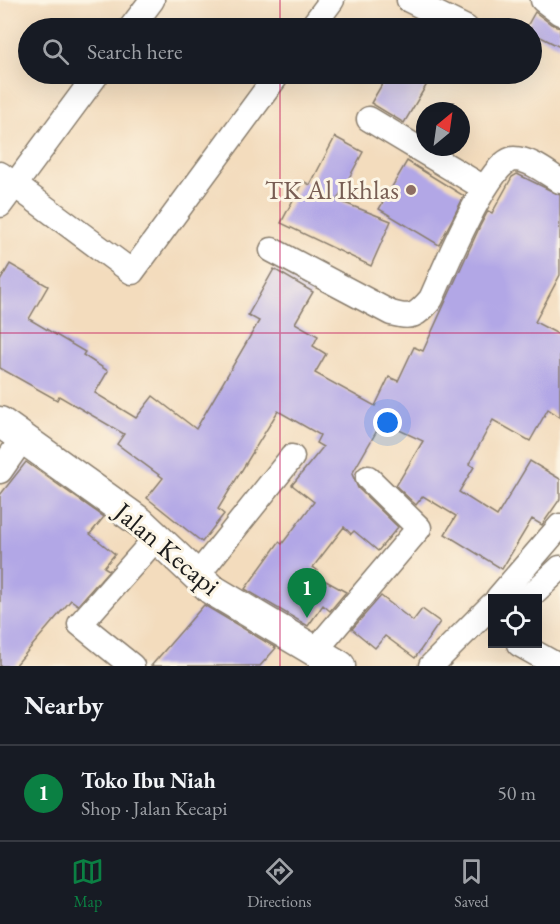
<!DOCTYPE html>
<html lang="en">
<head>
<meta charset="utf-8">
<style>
  :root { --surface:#171b24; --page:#20242c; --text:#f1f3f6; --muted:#9ea1a6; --line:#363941; --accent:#0b8043 }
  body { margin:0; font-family:"EB Garamond",serif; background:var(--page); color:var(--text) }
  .controls { position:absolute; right:18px; bottom:18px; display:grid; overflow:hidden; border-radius:0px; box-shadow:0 6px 24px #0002 }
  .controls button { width:54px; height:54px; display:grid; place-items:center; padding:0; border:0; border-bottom:2px solid var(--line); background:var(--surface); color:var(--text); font:30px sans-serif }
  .compass { position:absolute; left:416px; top:102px; width:54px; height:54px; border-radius:50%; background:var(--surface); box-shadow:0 6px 24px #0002; rotate:29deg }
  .you { position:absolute; left:388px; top:423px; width:21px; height:21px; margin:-15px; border:4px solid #fff; border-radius:50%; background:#1a73e8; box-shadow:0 0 0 9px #1a73e833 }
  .badge { display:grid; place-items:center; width:39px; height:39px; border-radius:50%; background:var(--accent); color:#fff; font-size:20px; font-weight:700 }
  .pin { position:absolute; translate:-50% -50px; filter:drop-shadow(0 2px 3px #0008) }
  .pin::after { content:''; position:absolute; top:32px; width:21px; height:18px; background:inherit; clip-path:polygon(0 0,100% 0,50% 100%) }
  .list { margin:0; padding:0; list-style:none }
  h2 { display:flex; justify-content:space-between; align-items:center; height:78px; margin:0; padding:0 24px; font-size:26px }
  h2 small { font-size:20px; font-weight:400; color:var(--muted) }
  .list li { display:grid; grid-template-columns:39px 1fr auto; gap:18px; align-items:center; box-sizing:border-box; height:96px; padding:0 24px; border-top:2px solid var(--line) }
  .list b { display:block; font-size:22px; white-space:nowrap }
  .list p { margin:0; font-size:20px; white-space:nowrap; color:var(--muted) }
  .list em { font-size:20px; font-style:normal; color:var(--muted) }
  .icon { flex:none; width:33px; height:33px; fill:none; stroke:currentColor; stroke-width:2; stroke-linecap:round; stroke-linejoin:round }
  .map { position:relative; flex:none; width:560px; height:666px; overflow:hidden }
  .search { position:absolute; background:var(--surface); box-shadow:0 6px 24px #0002; left:18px; right:18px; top:18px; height:66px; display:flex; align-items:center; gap:15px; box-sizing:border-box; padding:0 21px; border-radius:33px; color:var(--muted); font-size:22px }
  .sheet { height:174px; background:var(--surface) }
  nav { display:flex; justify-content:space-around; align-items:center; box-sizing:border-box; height:84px; border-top:2px solid var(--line); background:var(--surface); font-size:16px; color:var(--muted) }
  nav a { display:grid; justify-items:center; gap:3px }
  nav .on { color:var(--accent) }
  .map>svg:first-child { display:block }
  .building { fill:#b2a7e6 }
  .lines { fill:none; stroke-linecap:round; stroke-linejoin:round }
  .minor-casing { stroke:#887c6c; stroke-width:27 }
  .tertiary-casing { stroke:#887c6c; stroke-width:33 }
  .minor { stroke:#fff; stroke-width:24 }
  .tertiary { stroke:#fff; stroke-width:30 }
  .grid { fill:none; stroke:#c2185b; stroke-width:1.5; stroke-opacity:0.55 }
  .education-dot { fill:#8d6e63; stroke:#fcf5e5; stroke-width:2 }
  .labels { text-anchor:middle; stroke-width:6; stroke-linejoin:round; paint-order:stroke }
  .education-label { font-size:27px; fill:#785e54; stroke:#fcf5e5; text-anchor:end }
  .street-label { font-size:27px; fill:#1c1c1c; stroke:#fcf5e5 }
</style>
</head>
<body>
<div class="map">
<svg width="560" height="666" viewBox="0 0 560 666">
  <rect width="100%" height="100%" fill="#fcf5e5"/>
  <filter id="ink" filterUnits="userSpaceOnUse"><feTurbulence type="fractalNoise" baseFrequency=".0167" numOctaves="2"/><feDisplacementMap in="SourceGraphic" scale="12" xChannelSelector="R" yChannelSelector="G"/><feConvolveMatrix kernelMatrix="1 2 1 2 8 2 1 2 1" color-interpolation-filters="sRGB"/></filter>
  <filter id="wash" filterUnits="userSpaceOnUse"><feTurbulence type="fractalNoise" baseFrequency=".008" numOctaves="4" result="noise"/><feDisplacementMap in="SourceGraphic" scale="24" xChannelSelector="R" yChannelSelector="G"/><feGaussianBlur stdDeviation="1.35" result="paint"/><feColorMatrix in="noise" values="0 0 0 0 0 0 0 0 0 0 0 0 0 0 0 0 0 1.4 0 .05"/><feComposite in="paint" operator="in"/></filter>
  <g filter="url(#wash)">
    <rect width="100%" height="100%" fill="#f3dcbd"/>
    <g id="blocks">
      <g class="building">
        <polygon points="535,12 551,24 560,27 560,47 531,32 531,28 526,28"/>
        <polygon points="388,74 433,74 404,123 371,103"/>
        <polygon points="335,137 363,152 337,200 391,221 371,266 281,223 303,181 310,185"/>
        <polygon points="407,161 464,196 439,245 379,209"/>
        <polygon points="517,174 560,195 560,275 535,322 560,335 560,417 548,409 530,441 493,420 469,464 474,467 459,492 497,516 530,461 560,479 560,499 542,525 532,519 502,569 445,534 456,516 423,496 416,505 396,486 423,441 382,422 352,474 358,488 398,527 378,551 354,531 351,534 344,527 313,567 317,570 313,574 346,592 330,611 323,605 308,626 245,589 279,542 282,544 314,502 292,485 323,447 316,443 320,435 278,411 218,509 224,514 202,542 147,498 163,478 117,444 124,434 59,396 57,400 0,368 0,281 10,264 48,286 29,319 85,352 83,355 108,371 95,393 136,418 153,396 196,429 259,321 248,315 274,269 313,292 295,323 318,336 313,346 326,354 315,373 375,406 389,377 398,381 414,347 423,351 480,226 488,211 492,213 512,177"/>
        <polygon points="26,462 104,517 90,534 115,554 104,567 109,570 78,605 71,600 15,666 0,666 0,495"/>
        <polygon points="381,596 413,621 422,609 440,622 415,658 385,636 375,648 352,629"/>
        <polygon points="204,605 276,648 260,666 151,666"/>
      </g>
    </g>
  </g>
  <g filter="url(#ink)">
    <use href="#blocks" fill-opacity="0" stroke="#887c6c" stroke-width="1.5"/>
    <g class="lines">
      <g class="minor-casing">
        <g id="minor">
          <polyline points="409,0 466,28"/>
          <polyline points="543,0 560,13"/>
          <polyline points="131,28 152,0"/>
          <polyline points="311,28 332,0"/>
          <polyline points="369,119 484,188"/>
          <polyline points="0,174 132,272 278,74"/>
          <polyline points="0,205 97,74"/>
          <path d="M272,250L391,313C412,319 416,316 431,299C442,275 489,159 514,159C530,159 547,173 560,181"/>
          <polyline points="0,471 23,438"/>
          <polyline points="196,577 292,457"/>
          <polyline points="498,598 560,526"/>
          <polyline points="528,598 560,568"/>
          <polyline points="519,644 558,666"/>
          <polyline points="315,651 419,528 368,478"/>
          <polyline points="132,666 80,624 157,537"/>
          <polyline points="431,666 492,605"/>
        </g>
      </g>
      <g class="tertiary-casing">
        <polyline id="tertiary" points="0,422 140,522 211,589 340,666"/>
      </g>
      <use href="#minor" class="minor"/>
      <use href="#tertiary" class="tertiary"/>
    </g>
  </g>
  <path class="grid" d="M280,0V28M280,74V666M0,333H560"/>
  <circle class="education-dot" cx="411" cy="190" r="6"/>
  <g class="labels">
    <g class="education-label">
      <text x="399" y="199">TK Al Ikhlas</text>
    </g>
    <g class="street-label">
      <text transform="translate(167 549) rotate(40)" y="9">Jalan Kecapi</text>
    </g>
  </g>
</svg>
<div class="controls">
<button><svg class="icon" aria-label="locate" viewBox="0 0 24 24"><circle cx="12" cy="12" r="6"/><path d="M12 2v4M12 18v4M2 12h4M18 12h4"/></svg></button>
</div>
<svg class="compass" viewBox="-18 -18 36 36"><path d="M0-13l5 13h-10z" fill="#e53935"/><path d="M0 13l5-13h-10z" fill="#9ea1a6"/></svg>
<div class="you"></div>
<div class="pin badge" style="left:307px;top:618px">1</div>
<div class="search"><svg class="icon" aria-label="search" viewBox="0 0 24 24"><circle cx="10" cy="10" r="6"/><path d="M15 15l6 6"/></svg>Search here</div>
</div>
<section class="sheet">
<h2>Nearby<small></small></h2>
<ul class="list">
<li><span class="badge">1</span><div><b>Toko Ibu Niah</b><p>Shop · Jalan Kecapi</p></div><em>50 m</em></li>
</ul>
</section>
<nav>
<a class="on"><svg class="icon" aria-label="map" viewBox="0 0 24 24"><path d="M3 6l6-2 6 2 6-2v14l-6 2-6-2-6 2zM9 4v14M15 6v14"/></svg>Map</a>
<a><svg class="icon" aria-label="directions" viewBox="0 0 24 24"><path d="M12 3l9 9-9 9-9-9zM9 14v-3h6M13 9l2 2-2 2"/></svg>Directions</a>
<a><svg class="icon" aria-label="saved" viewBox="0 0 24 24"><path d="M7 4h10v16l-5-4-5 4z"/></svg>Saved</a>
</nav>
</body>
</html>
